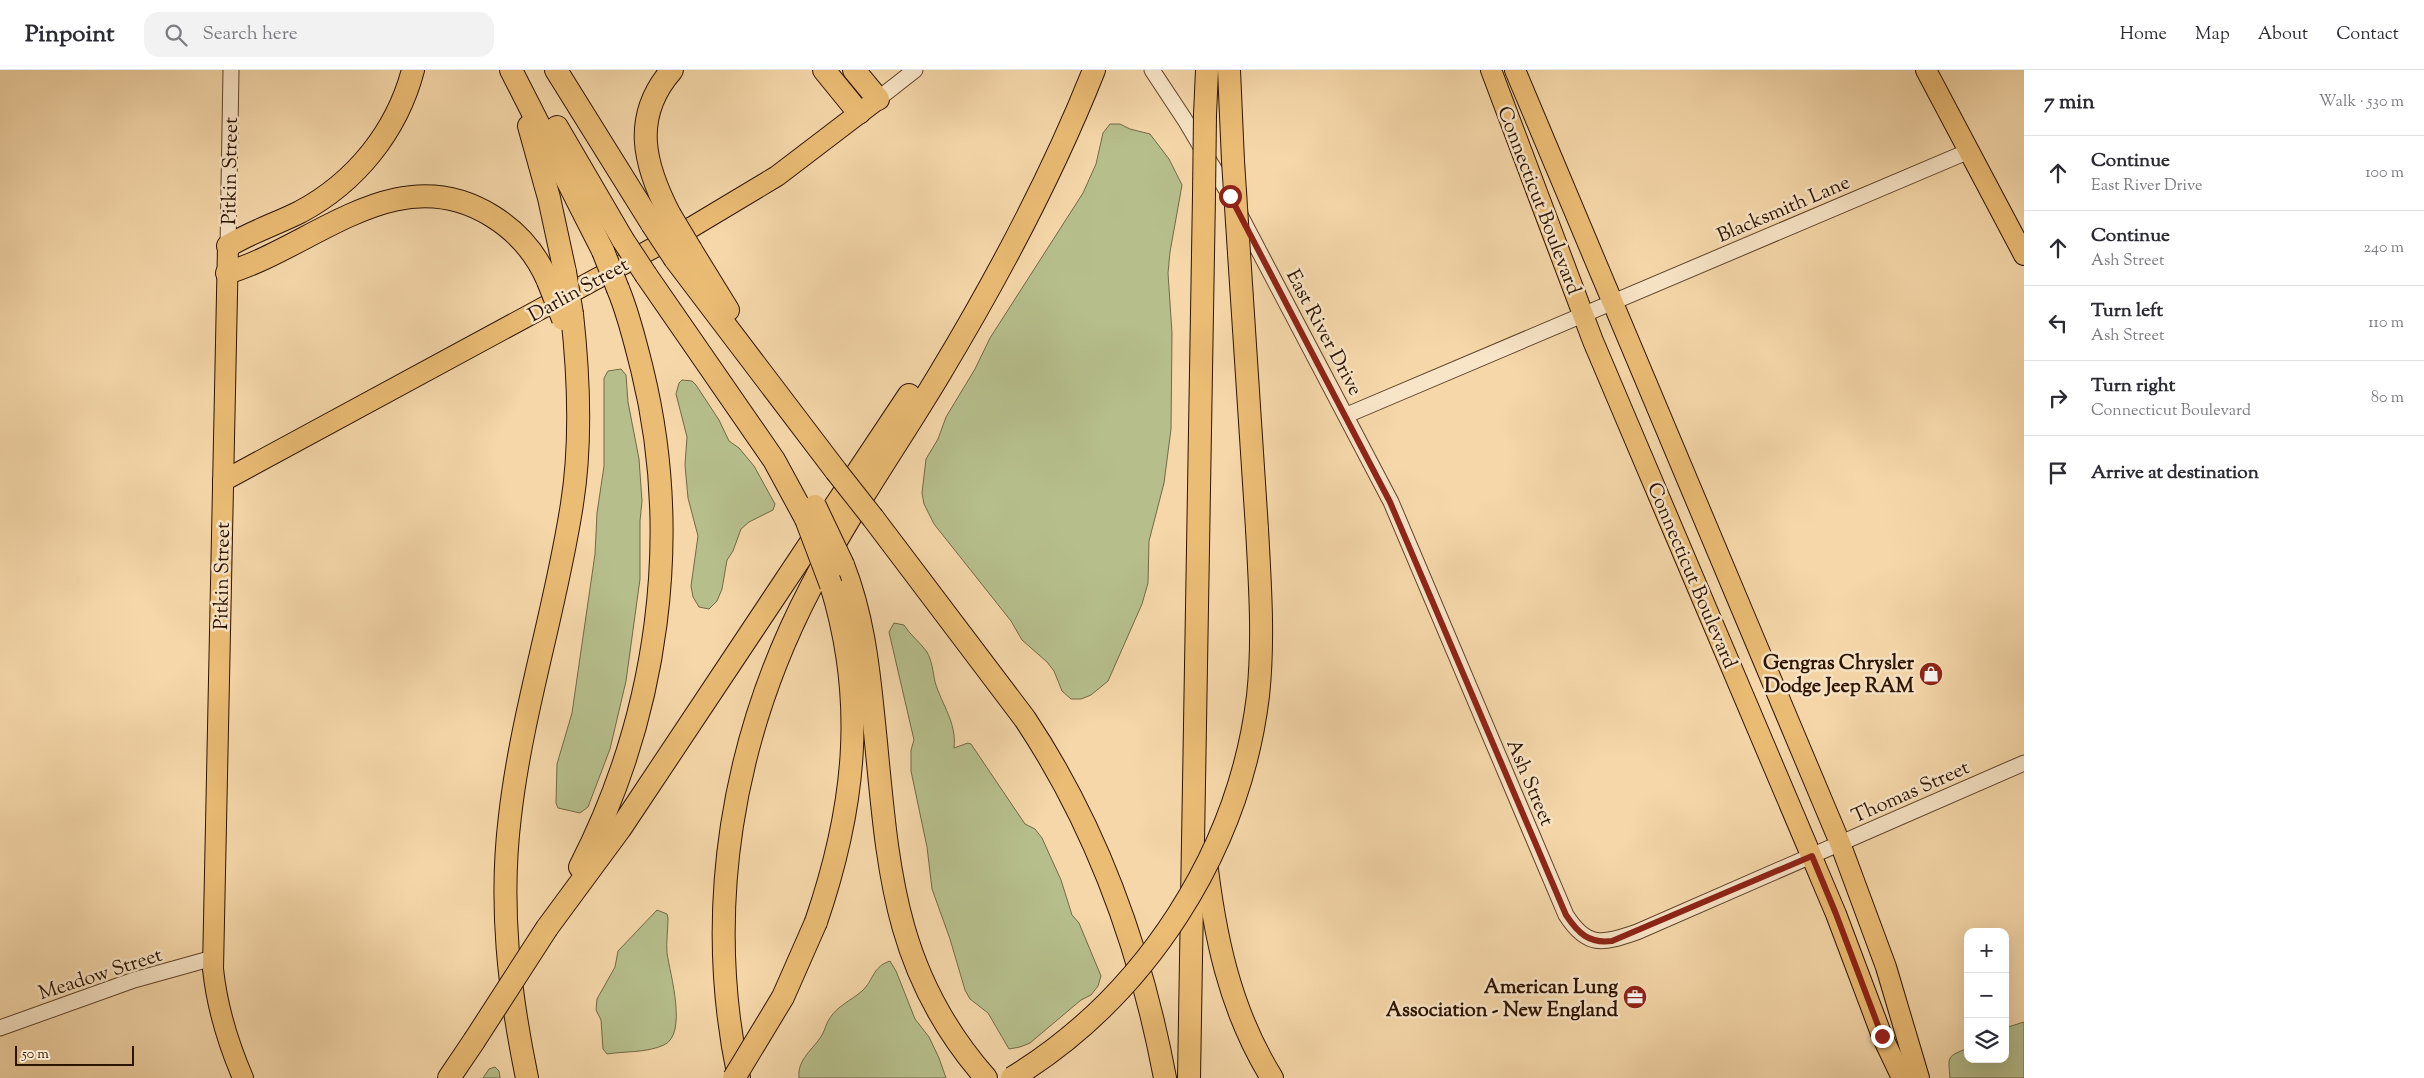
<!DOCTYPE html>
<html lang="en">
<head>
<meta charset="utf-8">
<style>
  :root { --surface:#fff; --page:#f2f2f3; --text:#2b2b33; --muted:#7c7c81; --line:#e1e1e2 }
  body { margin:0; font-family:"Sorts Mill Goudy",serif; background:var(--page); color:var(--text) }
  .controls { position:absolute; right:15px; bottom:15px; display:grid; overflow:hidden; border-radius:10px; box-shadow:0 5px 20px #0002 }
  .controls button { width:45px; height:45px; display:grid; place-items:center; padding:0; border:0; border-bottom:1px solid var(--line); background:var(--surface); color:var(--text); font:25px sans-serif }
  .scale { position:absolute; left:15px; bottom:12px; width:119px; box-sizing:border-box; padding-left:5px; border:2px solid #2d1300; border-top:0; font-size:14px; line-height:18px; white-space:nowrap; color:#2d1300; -webkit-text-stroke:4px #f8e5c7; paint-order:stroke }
  .stop { position:absolute; width:15px; height:15px; margin:-11px; border:4px solid #8f2418; border-radius:50%; background:#fff }
  .stop.end { background:#8f2418; border-color:#fff; box-shadow:0 1px 5px #0008 }
  .list { margin:0; padding:0; list-style:none }
  h2 { display:flex; justify-content:space-between; align-items:center; height:65px; margin:0; padding:0 20px; font-size:21px }
  h2 small { font-size:16px; font-weight:400; color:var(--muted) }
  .list li { display:grid; grid-template-columns:32px 1fr auto; gap:15px; align-items:center; box-sizing:border-box; height:75px; padding:0 20px; border-top:1px solid var(--line) }
  .list b { display:block; font-size:19px; white-space:nowrap }
  .list p { margin:0; font-size:16px; white-space:nowrap; color:var(--muted) }
  .list em { font-size:16px; font-style:normal; color:var(--muted) }
  .icon { flex:none; width:28px; height:28px; fill:none; stroke:currentColor; stroke-width:2; stroke-linecap:round; stroke-linejoin:round }
  .map { position:relative; flex:none; width:2024px; height:1008px; overflow:hidden }
  header { display:flex; align-items:center; gap:30px; box-sizing:border-box; height:70px; padding:0 25px; background:var(--surface); border-bottom:1px solid var(--line) }
  header strong { font-size:24px }
  nav { display:flex; gap:28px; margin-inline-start:auto; font-size:18px }
  .search { width:350px; height:45px; background:var(--page); display:flex; align-items:center; gap:12px; box-sizing:border-box; padding:0 18px; border-radius:15px; color:var(--muted); font-size:19px }
  main { display:flex }
  aside { flex:1; background:var(--surface) }
  .map>svg:first-child { display:block }
  .green { fill:#b6bf8c; stroke:#726946 }
  .lines { fill:none; stroke-linecap:round; stroke-linejoin:round }
  .minor-casing { stroke:#5f442a; stroke-width:17 }
  .major-casing { stroke:#2d1300; stroke-width:22 }
  .highway-casing { stroke:#2d1300; stroke-width:24 }
  .minor { stroke:#f8e5c7; stroke-width:15 }
  .major { stroke:#eabc74; stroke-width:20 }
  .highway { stroke:#eabc74; stroke-width:22 }
  .highway-bridge-casing { stroke:#2d1300; stroke-width:24; stroke-linecap:butt }
  .highway-bridge { stroke:#eabc74; stroke-width:22 }
  .route { stroke:#8f2418; stroke-width:6 }
  .labels { text-anchor:middle; stroke-width:5; stroke-linejoin:round; paint-order:stroke }
  .street-label { font-size:20px; fill:#2d1300; stroke:#f8e5c7 }
  .poi-label { font-size:20px; font-weight:bold; fill:#2d1300; stroke:#f8e5c7; text-anchor:end }
</style>
</head>
<body>
<header>
<strong>Pinpoint</strong>
<div class="search"><svg class="icon" aria-label="search" viewBox="0 0 24 24"><circle cx="10" cy="10" r="6"/><path d="M15 15l6 6"/></svg>Search here</div>
<nav><a>Home</a><a>Map</a><a>About</a><a>Contact</a></nav>
</header>
<main>
<div class="map">
<svg width="2024" height="1008" viewBox="0 0 2024 1008">
  <rect width="100%" height="100%" fill="#f5d7a9"/>
  <filter id="stains"><feTurbulence type="fractalNoise" baseFrequency=".004" numOctaves="4"/><feColorMatrix values="0 0 0 0 .2 0 0 0 0 .09 0 0 0 0 .02 0 0 0 .5 -.17"/></filter>
  <radialGradient id="worn" r=".72"><stop offset=".6" stop-color="#630" stop-opacity="0"/><stop offset="1" stop-color="#630" stop-opacity=".3"/></radialGradient>
  <g class="green">
    <polygon points="1110,54 1120,54 1130,59 1150,64 1169,89 1182,115 1170,182 1168,203 1172,263 1171,359 1164,413 1149,471 1148,513 1142,534 1108,611 1091,625 1081,629 1071,629 1062,621 1054,601 1047,592 1022,570 1011,551 934,454 924,434 922,423 926,389 938,369 946,347 975,299 990,268 1083,123 1096,94 1103,63"/>
    <polygon points="621,299 626,305 628,332 639,389 642,431 640,451 640,509 626,611 610,679 588,737 580,743 558,738 556,733 557,694 572,643 595,484 597,443 604,396 604,308 608,301"/>
    <polygon points="682,310 692,311 696,315 719,350 729,371 739,378 754,396 775,434 773,440 749,452 741,459 733,481 727,490 722,519 717,531 709,539 699,537 693,527 691,516 698,466 688,428 685,395 687,367 676,324 679,313"/>
    <path d="M894,553L904,555C910,565 920,572 927,582C932,591 933,602 935,612C942,635 957,653 954,678L968,673L971,674L1025,754L1035,759L1042,768L1061,810L1072,845L1079,853L1101,906L1098,916L1091,925L1081,930L1030,973L1020,977L1009,979L988,943L970,929L965,920L950,869L932,819L927,777L911,701V680L914,670L889,562Z"/>
    <path d="M657,840L667,844L668,848C668,860 666,872 667,883C670,904 688,964 664,975C646,983 626,981 607,984L603,979L601,950L596,940L597,929L615,897L618,881Z"/>
    <path d="M890,891L896,901L915,949L929,967L939,988L946,1008H799C797,989 813,980 822,965C825,960 826,953 830,948C837,936 852,930 862,921C874,910 872,897 890,891Z"/>
    <path d="M2024,952V1008H1950C1948,985 1947,987 1968,978V989H2005V958Z"/>
    <polygon points="495,997 499,1001 500,1008 483,1008 489,999"/>
  </g>
  <g class="lines">
    <g class="minor-casing">
      <g id="minor">
        <path d="M1152,0L1185,50L1230,126L1391,432L1566,845C1587,878 1602,874 1637,862L2024,693"/>
        <polyline points="878,29 915,0"/>
        <polyline points="228,176 231,0"/>
        <polyline points="1347,345 1969,81"/>
        <polyline points="0,958 134,910 213,888"/>
      </g>
    </g>
    <g class="major-casing">
      <g id="major">
        <polyline points="1491,0 1593,271 1836,844 1882,966 1902,1008"/>
        <polyline points="1515,0 1840,773 1886,897 1919,1008"/>
        <polyline points="1926,0 2024,185"/>
        <path d="M228,176L213,899C217,937 228,973 243,1008"/>
        <polyline points="223,411 692,157 777,106 878,29"/>
      </g>
    </g>
    <g class="highway-casing">
      <g id="highway">
        <polyline points="511,0 603,181"/>
        <polyline points="556,0 652,154"/>
        <polyline points="824,0 859,43"/>
        <polyline points="854,0 878,29"/>
        <polyline points="1229,0 1233,91"/>
        <polyline points="1205,45 1207,0"/>
        <polyline points="529,56 549,128 565,202"/>
        <polyline points="557,57 623,170"/>
        <path d="M670,145C644,95 631,47 672,0"/>
        <path d="M228,176C251,162 276,154 300,142C356,112 397,61 413,0"/>
        <polyline points="691,180 728,240"/>
        <polyline points="1239,183 1257,459"/>
        <polyline points="675,189 836,401"/>
        <path d="M227,203C315,176 397,87 492,146C518,162 536,183 548,211"/>
        <polyline points="646,205 774,390 806,449"/>
        <path d="M873,448L1025,649C1097,757 1141,880 1165,1008"/>
        <path d="M843,495C862,543 868,593 873,643C888,783 887,896 986,1008"/>
        <path d="M1205,783C1214,863 1229,939 1272,1008"/>
        <path d="M580,797C658,645 683,466 642,299C635,272 629,245 618,219"/>
        <path d="M816,852C855,738 867,632 831,515"/>
        <polyline points="547,858 620,759 909,325"/>
        <polyline points="449,1008 474,971"/>
        <path d="M527,1008C509,921 499,835 510,746C522,641 556,539 572,434C582,371 579,307 572,244"/>
        <path d="M739,1008C703,840 732,668 811,517C849,443 897,375 939,305C998,207 1052,106 1094,0"/>
        <polyline points="1189,1008 1204,125"/>
      </g>
    </g>
    <use href="#minor" class="minor"/>
    <use href="#major" class="major"/>
    <use href="#highway" class="highway"/>
    <g class="highway-bridge-casing">
      <g id="highway-bridge">
        <polyline points="1233,91 1239,183"/>
        <polyline points="1204,125 1205,45"/>
        <polyline points="670,145 691,180"/>
        <polyline points="652,154 675,189"/>
        <polyline points="623,170 646,205"/>
        <polyline points="603,181 618,219"/>
        <polyline points="565,202 572,244"/>
        <polyline points="548,211 563,249"/>
        <polyline points="836,401 873,448"/>
        <polyline points="815,436 843,495"/>
        <polyline points="806,449 831,515"/>
        <polyline points="474,971 547,858"/>
        <polyline points="734,1008 783,927 816,852"/>
        <path d="M1012,1008C1146,926 1239,781 1258,626C1264,570 1260,515 1257,459"/>
      </g>
    </g>
    <use href="#highway-bridge" class="highway-bridge"/>
  </g>
  <g class="lines">
    <path class="route" d="M1230,126L1390,432L1566,845C1578,863 1589,874 1612,871L1812,786L1836,844L1882,966"/>
  </g>
  <defs>
    <g id="shop-disc" transform="scale(1.25)"><circle r="9.5" fill="#8f2418" stroke="#f8e5c7"/><path d="M-5-2.5h2.3a2.7 3.5 0 0 1 5.4 0H5L5.5 6h-11ZM-1.5-2.5h3a1.5 2.3 0 0 0-3 0Z" fill="#fff"/></g>
    <g id="office-disc" transform="scale(1.25)"><circle r="9.5" fill="#8f2418" stroke="#f8e5c7"/><path d="M-6-3h4V-5.5h4V-3h4V5H-6ZM-1-4.5V-3h2v-1.5ZM-6 0V1H6V0Z" fill="#fff"/></g>
  </defs>
  <g fill-rule="evenodd">
    <use href="#shop-disc" x="1931" y="604"/>
    <use href="#office-disc" x="1635" y="927"/>
  </g>
  <g class="labels">
    <g class="street-label">
      <text transform="translate(229 101) rotate(-89)" y="7">Pitkin Street</text>
      <text transform="translate(1540 130) rotate(69)" y="7">Connecticut Boulevard</text>
      <text transform="translate(1783 138) rotate(-23)" y="7">Blacksmith Lane</text>
      <text transform="translate(578 219) rotate(-29)" y="7">Darlin Street</text>
      <text transform="translate(1325 262) rotate(62)" y="7">East River Drive</text>
      <text transform="translate(1693 505) rotate(67)" y="7">Connecticut Boulevard</text>
      <text transform="translate(221 506) rotate(-89)" y="7">Pitkin Street</text>
      <text transform="translate(1531 712) rotate(67)" y="7">Ash Street</text>
      <text transform="translate(1910 721) rotate(-24)" y="7">Thomas Street</text>
      <text transform="translate(100 903) rotate(-18)" y="7">Meadow Street</text>
    </g>
    <g class="poi-label">
      <text x="1914" y="599">Gengras Chrysler<tspan x="1914" dy="23">Dodge Jeep RAM</tspan></text>
      <text x="1618" y="923">American Lung<tspan x="1618" dy="23">Association - New England</tspan></text>
    </g>
  </g>
  <rect width="100%" height="100%" filter="url(#stains)"/>
  <rect width="100%" height="100%" fill="url(#worn)"/>
</svg>
<div class="controls">
<button>+</button>
<button>−</button>
<button><svg class="icon" aria-label="layers" viewBox="0 0 24 24"><path d="M12 4l9 5-9 5-9-5zM3 14l9 5 9-5"/></svg></button>
</div>
<div class="scale">50 m</div>
<div class="stop" style="left:1230px;top:126px"></div>
<div class="stop end" style="left:1882px;top:966px"></div>
</div>
<aside>
<h2>7 min<small>Walk · 530 m</small></h2>
<ul class="list">
<li><svg class="icon" aria-label="ahead" viewBox="0 0 24 24"><path d="M12 20V5M6 11l6-6 6 6"/></svg><div><b>Continue</b><p>East River Drive</p></div><em>100 m</em></li>
<li><svg class="icon" aria-label="ahead" viewBox="0 0 24 24"><path d="M12 20V5M6 11l6-6 6 6"/></svg><div><b>Continue</b><p>Ash Street</p></div><em>240 m</em></li>
<li><svg class="icon" aria-label="left" viewBox="0 0 24 24"><path d="M17 20v-9H6M10 6l-5 5 5 5"/></svg><div><b>Turn left</b><p>Ash Street</p></div><em>110 m</em></li>
<li><svg class="icon" aria-label="right" viewBox="0 0 24 24"><path d="M7 20v-9h11M14 6l5 5-5 5"/></svg><div><b>Turn right</b><p>Connecticut Boulevard</p></div><em>80 m</em></li>
<li><svg class="icon" aria-label="arrive" viewBox="0 0 24 24"><path d="M6 21V4h12l-3 4 3 4H6"/></svg><div><b>Arrive at destination</b></div></li>
</ul>
</aside>
</main>
</body>
</html>
